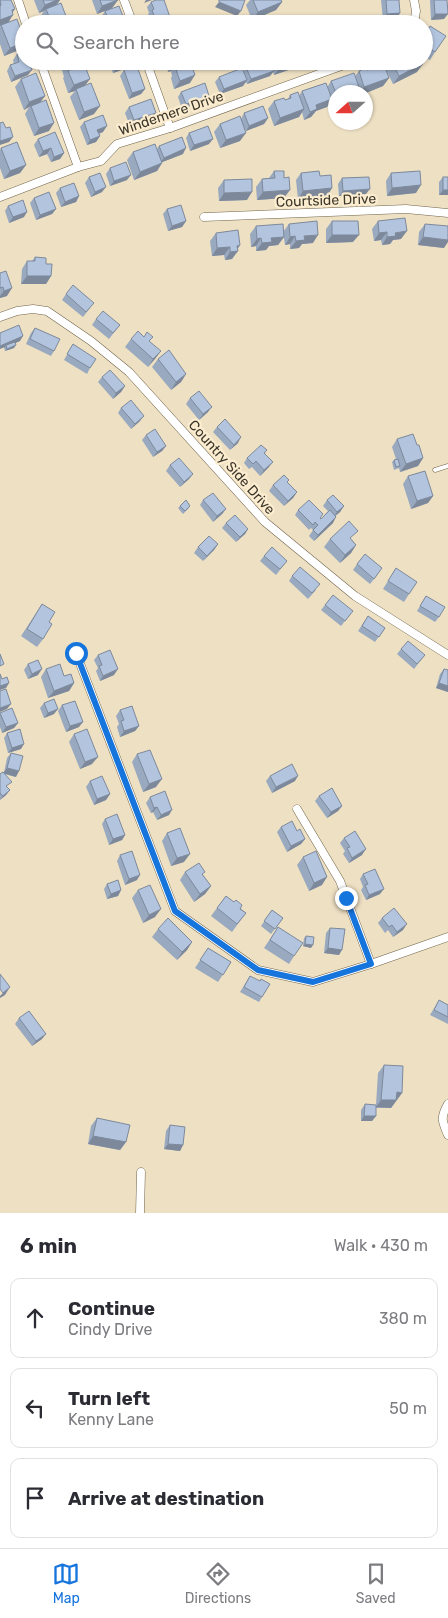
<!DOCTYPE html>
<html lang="en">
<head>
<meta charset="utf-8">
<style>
  :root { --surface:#fff; --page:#f2f2f3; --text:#2b2b33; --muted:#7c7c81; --line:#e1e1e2; --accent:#1674dd }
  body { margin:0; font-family:Rubik,sans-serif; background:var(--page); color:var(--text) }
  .compass { position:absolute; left:328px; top:85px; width:45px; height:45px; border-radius:50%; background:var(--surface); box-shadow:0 1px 4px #0004; rotate:249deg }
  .stop { position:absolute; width:15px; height:15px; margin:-11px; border:4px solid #1674dd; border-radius:50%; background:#fff }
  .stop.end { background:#1674dd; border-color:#fff; box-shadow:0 1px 5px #0008 }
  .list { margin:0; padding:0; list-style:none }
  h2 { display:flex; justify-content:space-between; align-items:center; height:65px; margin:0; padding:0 20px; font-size:21px }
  h2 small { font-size:16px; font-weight:400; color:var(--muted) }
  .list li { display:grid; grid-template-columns:32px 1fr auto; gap:15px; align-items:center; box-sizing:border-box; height:80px; margin:0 10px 10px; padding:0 10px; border:1px solid var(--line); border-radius:10px }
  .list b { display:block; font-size:19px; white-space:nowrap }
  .list p { margin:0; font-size:16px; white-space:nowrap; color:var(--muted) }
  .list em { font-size:16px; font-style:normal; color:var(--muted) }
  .icon { flex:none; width:28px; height:28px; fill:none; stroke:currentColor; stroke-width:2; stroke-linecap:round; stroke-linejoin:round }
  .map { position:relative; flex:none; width:448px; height:1213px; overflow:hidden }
  .search { position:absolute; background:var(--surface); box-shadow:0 1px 4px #0004; left:15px; right:15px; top:15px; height:55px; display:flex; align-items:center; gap:12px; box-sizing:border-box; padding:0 18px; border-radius:28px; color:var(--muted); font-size:19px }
  .sheet { height:335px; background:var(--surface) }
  nav { display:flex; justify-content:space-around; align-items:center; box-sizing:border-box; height:70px; border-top:1px solid var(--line); background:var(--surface); font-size:14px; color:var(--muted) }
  nav a { display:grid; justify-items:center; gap:2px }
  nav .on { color:var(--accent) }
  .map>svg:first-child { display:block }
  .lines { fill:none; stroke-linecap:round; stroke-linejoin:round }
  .lane-casing { stroke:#70644a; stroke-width:5 }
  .street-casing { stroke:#70644a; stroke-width:9 }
  .lane { stroke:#fff; stroke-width:4 }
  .street { stroke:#fff; stroke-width:8 }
  .wall { fill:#99a9bf }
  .shaded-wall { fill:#7d899b }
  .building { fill:#b2c4de; stroke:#7d899b }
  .route { stroke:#1674dd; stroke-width:6 }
  .labels { text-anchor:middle; stroke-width:4.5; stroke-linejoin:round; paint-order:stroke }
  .street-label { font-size:14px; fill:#3c372b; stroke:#fcedd0 }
</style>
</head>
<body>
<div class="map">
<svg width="448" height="1213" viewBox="0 0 448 1213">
  <rect width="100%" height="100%" fill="#eee0c3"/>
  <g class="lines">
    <g class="lane-casing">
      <polyline id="lane" points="435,470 448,466"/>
    </g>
    <g class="street-casing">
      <g id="street">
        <polyline points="18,0 26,24"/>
        <polyline points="124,0 133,24"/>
        <polyline points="414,24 416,11 414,0"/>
        <polyline points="40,61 78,167"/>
        <polyline points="146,61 170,128"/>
        <polyline points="0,197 78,167 101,161 117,144 170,128 355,61"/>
        <polyline points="204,217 406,209 448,213"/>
        <polyline points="0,317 17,311 33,309 47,311 91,341 129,372 265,522 355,596 448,655"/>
        <polyline points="76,653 175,911 258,970 313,982 371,964 448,937"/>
        <polyline points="297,809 340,881 371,964"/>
        <path d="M448,1104C440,1118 442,1121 448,1135"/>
        <polyline points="140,1213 141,1172"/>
      </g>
    </g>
    <use href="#lane" class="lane"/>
    <use href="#street" class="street"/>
  </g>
  <g class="wall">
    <polygon points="0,0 12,13 8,23 19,50 4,56 0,44 0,27 1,25 0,26"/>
    <polygon points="34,0 60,0 57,5 69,24 43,24 40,17 44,11 39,13"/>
    <polygon points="92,0 118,0 112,8 126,24 102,24 100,19 105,11 97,14"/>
    <polygon points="250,0 281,0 282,2 276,10 252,20 246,5"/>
    <polygon points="381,0 399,0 397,18 383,20"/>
    <polygon points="430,0 447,0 444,19 431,20"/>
    <polygon points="151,2 171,20 168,24 151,24 148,15 149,13 147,7"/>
    <polygon points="430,26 435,52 430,60 424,57 424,34"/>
    <polygon points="17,54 28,75 11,82 7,71 10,65 14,64 13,60"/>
    <polygon points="56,61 68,61 85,86 94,114 79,120 70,97 75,91 68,93 63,78 64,77 62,70 67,62 57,65"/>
    <polygon points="113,61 136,61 133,66 113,73 110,65"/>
    <polygon points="168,61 190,61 190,83 174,89 171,78 172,76 171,71 168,72 166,64"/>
    <polygon points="262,61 313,61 302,65 301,61 297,67 274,75 273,72 270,76 247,84 246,82 243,86 220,94 215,82 219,77 244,71 246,67"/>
    <polygon points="392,62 417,72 393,84 386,70"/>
    <polygon points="373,66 389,78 383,86 366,93 358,92 357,90 355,92 336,92 336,101 331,103 330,102 327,107 316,111 311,117 304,120 302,112 299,117 274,126 268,109 274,101 285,100 288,99 290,95 299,96 302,91 328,86 331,81 355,76 359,71 367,70 370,69"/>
    <polygon points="124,70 145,89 141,94 129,99 120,76"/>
    <polygon points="21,79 45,96 40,102 49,131 34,136 25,114 29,107 24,110 15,87"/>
    <polygon points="181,92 209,96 205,101 182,109 178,97"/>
    <polygon points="129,107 152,118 130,126 125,113"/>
    <polygon points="244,113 268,118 264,124 246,131 242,124 240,141 220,148 214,132 220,124 241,119"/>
    <polygon points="84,122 103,132 99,134 100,136 96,142 87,145 80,127"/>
    <polygon points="189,133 209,144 190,151 186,138"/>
    <polygon points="38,139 64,153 60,159 51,162 47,154 39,157 34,145"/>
    <polygon points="159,146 183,154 162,162 162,163 157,171 134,180 127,160 133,152 157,149"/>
    <polygon points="1,148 26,165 20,173 4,179 0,168 0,150"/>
    <polygon points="110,168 127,180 110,186 106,174"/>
    <polygon points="274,171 284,198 257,200 256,187 262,179 269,178"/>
    <polygon points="301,173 320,176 332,188 327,196 298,199 296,180"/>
    <polygon points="391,173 416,193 387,196 386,181"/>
    <polygon points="89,177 102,192 91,197 85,183"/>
    <polygon points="443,177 448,195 439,195 439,182"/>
    <polygon points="342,178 366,194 339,196 338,184"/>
    <polygon points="224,180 247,200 219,201 218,188"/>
    <polygon points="60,188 79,196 76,202 61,207 56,193"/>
    <polygon points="34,198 56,209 52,214 36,220 30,203"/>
    <polygon points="8,206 24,217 9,223 5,211"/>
    <polygon points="167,209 186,221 182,227 168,231 163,214"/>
    <polygon points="332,221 353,242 326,243 326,229"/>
    <polygon points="378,221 401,239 393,240 390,244 382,245 381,240 374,241 372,229"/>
    <polygon points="289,224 313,243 302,244 299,248 290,249 290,244 285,245 283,232 284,237 278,245 269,246 266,250 256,251 256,246 251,247 250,234 256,226 283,232"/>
    <polygon points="425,224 444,248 418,245 419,232"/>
    <polygon points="216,233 240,245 232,259 225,260 224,255 212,256 210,241"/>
    <polygon points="35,257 51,276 46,284 21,284 22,269 27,261 32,261"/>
    <polygon points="0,273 7,296 0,298"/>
    <polygon points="66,294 90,308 83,317 62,300"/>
    <polygon points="96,319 120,325 109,339 92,325"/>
    <polygon points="35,328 54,351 51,356 26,344 31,333"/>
    <polygon points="0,333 20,341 15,343 14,348 5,351"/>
    <polygon points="131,339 161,351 148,367 125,347"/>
    <polygon points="73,344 90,368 87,374 64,360"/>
    <polygon points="158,359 186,374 181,382 171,390 152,367"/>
    <polygon points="102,377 125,386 121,392 113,399 98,382"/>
    <polygon points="190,398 208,412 199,420 186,404"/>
    <polygon points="121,408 140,421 131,429 118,413"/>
    <polygon points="217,427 238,443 230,450 213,432"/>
    <polygon points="146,435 166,446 162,451 153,457 142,440"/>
    <polygon points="397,439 417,445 423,458 418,466 400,472 399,468 394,470 392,462 394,460 396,459 392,447"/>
    <polygon points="267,450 265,453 269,467 260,476 252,467 249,469 244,463 247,458"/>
    <polygon points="170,465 193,474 189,479 180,487 166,471"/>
    <polygon points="408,476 433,496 428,503 411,509 403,484"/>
    <polygon points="287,483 297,492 293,498 284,506 269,491 273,485"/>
    <polygon points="203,500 226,509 222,514 213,522 200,505"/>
    <polygon points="327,500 344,506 340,512 335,516 333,523 314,541 309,536 313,530 311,528 309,530 295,515 298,510 321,519 328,511 323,506"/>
    <polygon points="180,506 189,508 183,514 178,508"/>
    <polygon points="226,523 248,529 245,534 236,542 222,528"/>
    <polygon points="330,539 352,540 356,545 351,553 340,563 324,547"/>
    <polygon points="218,544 214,550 203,561 194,553 198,547"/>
    <polygon points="264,556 287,561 276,575 260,561"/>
    <polygon points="357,564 378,574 370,584 353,570"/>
    <polygon points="396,568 409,594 404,602 383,589"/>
    <polygon points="292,576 316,590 308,599 289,581"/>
    <polygon points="426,596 439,617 435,622 417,611"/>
    <polygon points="42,604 49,622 43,639 37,647 21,636"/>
    <polygon points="325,605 349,616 341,626 321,610"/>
    <polygon points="368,616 385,628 375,642 358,631"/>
    <polygon points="401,649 425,655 414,669 397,654"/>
    <polygon points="98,655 114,675 100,681 96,671 98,668 94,660"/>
    <polygon points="28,664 38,675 28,679 24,670"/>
    <polygon points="46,669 64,676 74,683 69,691 48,698 41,677"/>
    <polygon points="444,669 448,670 448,692 436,688 440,674"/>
    <polygon points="44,703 54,714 44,718 40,708"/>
    <polygon points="62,705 79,727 66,732 58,711"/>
    <polygon points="120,710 139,726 135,731 120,737 117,727 119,724 116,716"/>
    <polygon points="0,713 18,723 14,728 2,733 0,727"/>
    <polygon points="7,733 21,749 8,753 4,738"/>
    <polygon points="74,734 92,764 80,769 69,742"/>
    <polygon points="11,753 16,777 4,774 7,787 10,790 6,795 0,800 0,774 4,773 7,758"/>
    <polygon points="137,754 156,787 143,792 132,762"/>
    <polygon points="270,776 295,781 272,793 266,781"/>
    <polygon points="90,781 110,794 106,800 94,805 86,787"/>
    <polygon points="319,796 342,806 338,811 327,818 315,801"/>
    <polygon points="150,797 169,815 157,820 153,812 151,813 146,803"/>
    <polygon points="105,819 125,835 122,840 109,845 102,824"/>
    <polygon points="281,827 297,831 305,839 301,844 287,852 277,832"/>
    <polygon points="167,833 184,862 171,866 162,841"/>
    <polygon points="344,838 362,855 349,863 343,854 345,851 340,843"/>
    <polygon points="120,855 137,880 125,885 117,861"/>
    <polygon points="303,857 322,885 309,891 297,865"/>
    <polygon points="185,872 203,875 211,886 205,894 194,902 180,880"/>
    <polygon points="363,874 380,894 366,900 361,890 363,887 360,879"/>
    <polygon points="107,884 121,890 118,896 107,899 104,889"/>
    <polygon points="138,890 155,917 143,923 132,898"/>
    <polygon points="226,896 246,913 232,932 211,916"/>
    <polygon points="272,910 283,918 271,934 261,926"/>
    <polygon points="382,918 403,930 393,937 388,930 385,933 378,923"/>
    <polygon points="278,927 294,956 289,964 264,948"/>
    <polygon points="330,928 339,955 324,953 326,933"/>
    <polygon points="158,929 192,942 187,950 177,960 152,937"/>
    <polygon points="306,936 311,948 303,946 304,938"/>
    <polygon points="208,948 231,962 218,982 195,968"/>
    <polygon points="250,976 262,997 259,1002 240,992"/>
    <polygon points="439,1000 448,1005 448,1024 430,1015"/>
    <polygon points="19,1018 42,1039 32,1046 15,1024"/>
    <polygon points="384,1065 402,1093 391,1108 376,1108 376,1116 372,1121 361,1121 361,1110 365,1104 376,1105 378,1073"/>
    <polygon points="97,1118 126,1142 120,1150 88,1144 91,1126"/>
    <polygon points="170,1125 183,1145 180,1151 164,1149 166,1131"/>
  </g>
  <g class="shaded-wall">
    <polygon points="57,0 60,0 55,6 46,9 44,11 39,13 45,5"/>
    <polygon points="118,0 112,8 97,14 102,6"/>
    <polygon points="146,0 152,0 144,3"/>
    <polygon points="219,2 241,11 237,16 215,7"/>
    <polygon points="282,2 276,10 252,20 258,12"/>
    <polygon points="15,9 10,16 13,15 8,23 0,26 0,20 12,10"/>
    <polygon points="400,13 397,18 383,20 387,14"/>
    <polygon points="435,14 448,14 444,19 431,20"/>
    <polygon points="171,20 168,24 160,24"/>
    <polygon points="24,43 19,50 4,56 10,48"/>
    <polygon points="60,61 68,61 57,65"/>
    <polygon points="129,61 136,61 133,66 113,73 119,65"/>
    <polygon points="301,61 297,67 274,75 278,70"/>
    <polygon points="305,61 313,61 302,65"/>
    <polygon points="176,63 171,71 168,72 174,64"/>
    <polygon points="423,64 417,72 393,84 399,76"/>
    <polygon points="32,70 28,75 11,82 15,76"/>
    <polygon points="274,71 270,76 247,84 251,79"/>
    <polygon points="195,75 190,83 174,89 180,81"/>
    <polygon points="389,78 383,86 366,93 361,92 364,87"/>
    <polygon points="90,79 84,87 76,89 75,91 68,93 74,85"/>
    <polygon points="247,80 243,86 220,94 224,89"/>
    <polygon points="359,87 355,92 344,92"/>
    <polygon points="145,89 141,94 129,99 132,93"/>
    <polygon points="45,96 39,104 31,106 29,107 24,110 29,102"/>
    <polygon points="209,96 205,101 182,109 186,104"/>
    <polygon points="336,96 336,101 331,103"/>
    <polygon points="332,99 327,107 316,111 311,117 304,120 316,105"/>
    <polygon points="100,106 94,114 79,120 84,112"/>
    <polygon points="304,109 299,117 274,126 280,118"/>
    <polygon points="156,113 152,118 130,126 134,120"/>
    <polygon points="268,118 264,124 246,131 249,126"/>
    <polygon points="54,123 49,131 34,136 39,128"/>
    <polygon points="107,126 103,132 94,135 97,130"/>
    <polygon points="246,133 240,141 220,148 226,140"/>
    <polygon points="100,136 96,142 87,145 90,140"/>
    <polygon points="13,137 9,142 0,145 0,141"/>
    <polygon points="213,139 209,144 190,151 194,145"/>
    <polygon points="51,148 47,154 39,157 43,151"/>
    <polygon points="186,148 183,154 160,163 164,158"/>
    <polygon points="64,153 60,159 51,162 54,157"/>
    <polygon points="162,163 157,171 134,180 140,172"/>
    <polygon points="26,165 20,173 4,179 10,171"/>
    <polygon points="131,175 127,180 110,186 114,181"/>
    <polygon points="421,185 416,193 387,196 392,188"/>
    <polygon points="106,187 102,192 91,197 95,192"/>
    <polygon points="332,188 327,196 298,199 303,191"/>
    <polygon points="370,189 366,194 339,196 343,191"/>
    <polygon points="290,190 284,198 257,200 263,192"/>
    <polygon points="443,190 448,190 448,195 439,195"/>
    <polygon points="252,192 247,200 219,201 224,193"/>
    <polygon points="79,196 76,202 61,207 65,202"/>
    <polygon points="56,209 52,214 36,220 40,215"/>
    <polygon points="27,212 24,217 9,223 13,217"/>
    <polygon points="186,221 182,227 168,231 172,226"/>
    <polygon points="407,231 401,239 393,240 390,244 382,245 387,237 395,233"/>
    <polygon points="387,232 381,240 374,241 379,233"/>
    <polygon points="318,235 313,243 302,244 299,248 290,249 296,241 304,236"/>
    <polygon points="332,235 359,235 353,242 326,243"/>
    <polygon points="295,236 290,244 285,245 290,237"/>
    <polygon points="284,237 278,245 269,246 266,250 256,251 262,243 271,238"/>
    <polygon points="423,237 448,240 448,242 444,248 418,245"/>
    <polygon points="261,238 256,246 251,247 257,239"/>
    <polygon points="240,245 236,251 238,251 232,259 225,260 230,252 237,246"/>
    <polygon points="230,247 224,255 212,256 217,248"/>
    <polygon points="27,276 51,276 46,284 21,284"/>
    <polygon points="12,288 7,296 0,298 0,296 4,291"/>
    <polygon points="23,336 20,341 7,347 6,345 5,347 0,349 0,346"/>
    <polygon points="16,345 14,348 5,351 7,349"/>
    <polygon points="161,351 155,359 148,367 153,359"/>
    <polygon points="186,374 181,382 171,390 176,382"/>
    <polygon points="125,386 121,392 113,399 116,393"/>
    <polygon points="212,407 208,412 199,420 203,414"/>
    <polygon points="144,416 140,421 131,429 135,424"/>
    <polygon points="241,437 238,443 230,450 234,445"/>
    <polygon points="166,446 162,451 153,457 157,452"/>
    <polygon points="423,458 418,466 400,472 406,464"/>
    <polygon points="273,462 269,467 260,476 264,470"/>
    <polygon points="193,474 189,479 180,487 184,482"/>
    <polygon points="297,492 293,498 284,506 288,501"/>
    <polygon points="433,496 428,503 411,509 417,501"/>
    <polygon points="344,506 340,512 334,517 337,512"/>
    <polygon points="226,509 222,514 213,522 217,516"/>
    <polygon points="336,517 333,523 314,541 318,535"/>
    <polygon points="248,529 245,534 236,542 240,537"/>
    <polygon points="218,544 214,550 203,561 207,556"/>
    <polygon points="356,545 351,553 340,563 345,555"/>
    <polygon points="42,669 38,675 28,679 32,674"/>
    <polygon points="118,669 114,675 100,681 103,676"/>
    <polygon points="9,683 6,688 0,690 0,686"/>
    <polygon points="74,683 69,691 48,698 54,691"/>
    <polygon points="439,683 448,686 448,692 436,688"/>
    <polygon points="11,704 7,709 0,712 0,708"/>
    <polygon points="58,709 54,714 44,718 48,713"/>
    <polygon points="83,722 79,727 66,732 70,726"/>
    <polygon points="18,723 14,728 2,733 6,727"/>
    <polygon points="139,726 135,731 120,737 124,731"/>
    <polygon points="24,744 21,749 8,753 12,748"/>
    <polygon points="98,757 92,764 80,769 85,762"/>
    <polygon points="7,768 19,771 16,777 3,773"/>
    <polygon points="298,776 295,781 272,793 276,787"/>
    <polygon points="162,779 156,787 143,792 149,784"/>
    <polygon points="10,790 6,795 0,800 3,796"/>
    <polygon points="110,794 106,800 94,805 97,799"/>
    <polygon points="342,806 338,811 327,818 331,812"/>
    <polygon points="157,807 153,812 151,813 154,808"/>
    <polygon points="172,810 169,815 157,820 161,815"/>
    <polygon points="125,835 122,840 109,845 113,839"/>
    <polygon points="305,839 301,844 287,852 291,846"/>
    <polygon points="366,849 362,855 349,863 352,858"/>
    <polygon points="190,854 184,862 171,866 177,858"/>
    <polygon points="140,875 137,880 125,885 129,879"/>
    <polygon points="327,877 322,885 309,891 314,883"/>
    <polygon points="211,886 205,894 194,902 200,894"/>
    <polygon points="384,889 380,894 366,900 369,895"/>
    <polygon points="121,890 118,896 107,899 111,894"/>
    <polygon points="161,909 155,917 143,923 149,915"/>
    <polygon points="407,924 403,930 393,937 397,932"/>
    <polygon points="192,942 187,950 177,960 182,952"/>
    <polygon points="305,944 313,945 311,948 303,946"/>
    <polygon points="328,948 342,950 339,955 324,953"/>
    <polygon points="10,987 5,995 0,998 0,996 3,993"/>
    <polygon points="46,1034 42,1039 32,1046 36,1041"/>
    <polygon points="397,1092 402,1093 391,1108 376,1107 381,1100"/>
    <polygon points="364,1116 376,1116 372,1121 361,1121"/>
    <polygon points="93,1136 126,1142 120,1150 88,1144"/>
    <polygon points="168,1144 183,1145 180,1151 164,1149"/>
  </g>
  <g class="building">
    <polygon points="0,0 11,0 15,9 12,10 13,15 0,20 0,6 1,5"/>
    <polygon points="43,0 57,0 45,5"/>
    <polygon points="100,0 118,0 102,6"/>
    <polygon points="156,0 164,0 171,20 160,24 157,24 152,10 154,9 151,2"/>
    <polygon points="219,0 245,0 241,11 219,2"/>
    <polygon points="253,0 281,0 282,2 258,12"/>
    <polygon points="386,0 399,0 400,13 387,14"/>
    <polygon points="434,0 447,0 448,14 435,14"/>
    <polygon points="61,3 69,24 52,24 46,9"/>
    <polygon points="119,6 126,24 110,24 105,11"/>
    <polygon points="17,19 24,39 24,43 10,48 1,25"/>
    <polygon points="350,19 352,24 338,24"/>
    <polygon points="379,19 380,24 364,24"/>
    <polygon points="430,26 446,36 435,52 424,45 424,35"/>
    <polygon points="24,52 24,61 29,61 32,70 15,76 10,65 19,62 17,54"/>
    <polygon points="68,61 83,61 90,79 74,85 68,71 70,70 67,62"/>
    <polygon points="117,61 129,61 119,65"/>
    <polygon points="173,61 190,61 195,75 180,81 176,70 178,70 176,63 174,64"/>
    <polygon points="262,61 271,61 274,71 251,79 246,67"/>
    <polygon points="275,61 301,61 278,70"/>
    <polygon points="392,61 421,61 423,64 399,76 392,62"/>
    <polygon points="383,62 389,78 364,87 359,71 366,68 367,70 374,68 373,66"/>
    <polygon points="137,66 145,89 132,93 124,70"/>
    <polygon points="242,68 247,80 224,89 219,77"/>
    <polygon points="36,73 45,96 29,102 21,79"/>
    <polygon points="354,73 359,87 344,92 336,93 331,81"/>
    <polygon points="91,83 100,106 84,112 76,89"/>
    <polygon points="205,83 209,96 186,104 181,92"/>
    <polygon points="326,83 332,99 316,105 317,109 310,112 302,91"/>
    <polygon points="298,92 304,109 280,118 274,101 284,98 285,100 291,98 290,95"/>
    <polygon points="151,99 156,113 134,120 129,107"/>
    <polygon points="46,100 54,123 39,128 31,106"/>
    <polygon points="263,106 268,118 249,126 244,113"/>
    <polygon points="103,115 107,126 97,130 100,136 90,140 84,122"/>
    <polygon points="240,116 246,133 226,140 220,124"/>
    <polygon points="3,122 6,128 10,127 13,137 0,141 0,123"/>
    <polygon points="208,126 213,139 194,145 189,133"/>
    <polygon points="55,132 64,153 54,157 51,148 43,151 38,139"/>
    <polygon points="182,137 186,148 164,158 159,146"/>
    <polygon points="17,142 26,165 10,171 1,148"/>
    <polygon points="155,144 162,163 140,172 133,152"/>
    <polygon points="126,162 131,175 114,181 110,168"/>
    <polygon points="274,171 284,171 284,178 289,177 290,190 263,192 262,179 275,178"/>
    <polygon points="319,171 320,176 331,175 332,188 303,191 301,173"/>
    <polygon points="420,171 421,185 392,188 391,173"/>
    <polygon points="100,173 106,187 95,192 89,177"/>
    <polygon points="369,177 370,189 343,191 342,178"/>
    <rect x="443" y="177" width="5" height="13"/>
    <polygon points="252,179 252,192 224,193 224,180"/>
    <polygon points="74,183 79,196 65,202 60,188"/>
    <polygon points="49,192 56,209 40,215 34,198"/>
    <polygon points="23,200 27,212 13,217 8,206"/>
    <polygon points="181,205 186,221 172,226 167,209"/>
    <polygon points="405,218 407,231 395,233 396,236 387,237 387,232 379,233 378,221"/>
    <polygon points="317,221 318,235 304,236 305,240 296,241 295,236 290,237 289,224"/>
    <polygon points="332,221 358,221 359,235 332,235"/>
    <polygon points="283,224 284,237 271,238 272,242 262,243 261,238 257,239 256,226"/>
    <polygon points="425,224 448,226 448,240 423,237"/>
    <polygon points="238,230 240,245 237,246 238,251 230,252 230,247 217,248 216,233"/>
    <polygon points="35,257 46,258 46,264 52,264 51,276 27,276 27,261 35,261"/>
    <polygon points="6,271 12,288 4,291 3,287 0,288 0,273"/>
    <polygon points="73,285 94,303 86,312 66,294"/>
    <polygon points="103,311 120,325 113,333 96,319"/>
    <polygon points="19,325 23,336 0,346 0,333"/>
    <polygon points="35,328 60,339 54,351 30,339"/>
    <polygon points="138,331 144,337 147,332 153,337 149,341 161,351 153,359 131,339"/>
    <polygon points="15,342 16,345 7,349 6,345"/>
    <polygon points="73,344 96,359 90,368 67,354"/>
    <polygon points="169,350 186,374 176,382 158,359"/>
    <polygon points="110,370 125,386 116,393 102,377"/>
    <polygon points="199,391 212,407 203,414 190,398"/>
    <polygon points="131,400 144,416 135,424 121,408"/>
    <polygon points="225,419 241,437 234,445 217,427"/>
    <polygon points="155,429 166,446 157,452 146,435"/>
    <polygon points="413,434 417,445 419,445 423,458 406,464 397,439"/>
    <polygon points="261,445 267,450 264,453 273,462 264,470 256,461 253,464 247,458"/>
    <polygon points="179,458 193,474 184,482 170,465"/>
    <polygon points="398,459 400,466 396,467 394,460"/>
    <polygon points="425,471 433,496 417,501 408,476"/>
    <polygon points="284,475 289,480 287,482 297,492 288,501 273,485"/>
    <polygon points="213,493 226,509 217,516 203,500"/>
    <polygon points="333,495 344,506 337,512 327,500"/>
    <polygon points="186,500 190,506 185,511 180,506"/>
    <polygon points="309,500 323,514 320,518 321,519 330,510 336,517 318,535 313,530 318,525 315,522 313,525 298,510"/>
    <polygon points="235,515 248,529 240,537 226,523"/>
    <polygon points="349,521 358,531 350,538 356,545 345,555 330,539"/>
    <polygon points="209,536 218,544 207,556 198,547"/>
    <polygon points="272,547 287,561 280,569 264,556"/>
    <polygon points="365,554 382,568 374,579 357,564"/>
    <polygon points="300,567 320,584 312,593 292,576"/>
    <polygon points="396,568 417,582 409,594 388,581"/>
    <polygon points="333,595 353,611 345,621 325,605"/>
    <polygon points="426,596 445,607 439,617 420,606"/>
    <polygon points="42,604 55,612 49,622 52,624 43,639 27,629"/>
    <polygon points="368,616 385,628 379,637 362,626"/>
    <polygon points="408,641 425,655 417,664 401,649"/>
    <polygon points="110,650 118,669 103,676 99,666 102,665 98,655"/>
    <polygon points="0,654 4,664 0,666"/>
    <polygon points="38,660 42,669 32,674 28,664"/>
    <polygon points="60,664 64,676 71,674 74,683 54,691 46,669"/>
    <polygon points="444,669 448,670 448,686 439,683"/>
    <polygon points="0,674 2,679 7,677 9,683 0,686"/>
    <polygon points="6,689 11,704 0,708 0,691"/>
    <polygon points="54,699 58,709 48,713 44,703"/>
    <polygon points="75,701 83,722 70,726 62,705"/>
    <polygon points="132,706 139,726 124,731 121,721 124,720 120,710"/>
    <polygon points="12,708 18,723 6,727 0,713"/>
    <polygon points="20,729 24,744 12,748 7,733"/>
    <polygon points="87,729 98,757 85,762 74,734"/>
    <polygon points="150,750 162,779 149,784 137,754"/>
    <polygon points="11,753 23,756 19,771 7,768"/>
    <polygon points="292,764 298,776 276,787 270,776"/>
    <polygon points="3,772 12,782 6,786 10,790 3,796 0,793 0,774"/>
    <polygon points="102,776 110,794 97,799 90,781"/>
    <polygon points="332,788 342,806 331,812 319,796"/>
    <polygon points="165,791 172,810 161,815 157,807 154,808 150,797"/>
    <polygon points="117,814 125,835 113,839 105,819"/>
    <polygon points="292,821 297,831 300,829 305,839 291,846 281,827"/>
    <polygon points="180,828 190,854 177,858 167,833"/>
    <polygon points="355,831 366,849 352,858 347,848 350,847 344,838"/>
    <polygon points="132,851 140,875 129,879 120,855"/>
    <polygon points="316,851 327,877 314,883 303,857"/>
    <polygon points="199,863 205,872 202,874 211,886 200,894 185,872"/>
    <polygon points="375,869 384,889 369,895 365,885 368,884 363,874"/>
    <polygon points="118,880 121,890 111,894 107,884"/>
    <polygon points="150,885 161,909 149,915 138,890"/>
    <polygon points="226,896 234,902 236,900 242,905 240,909 246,913 237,924 217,908"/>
    <polygon points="394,908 407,924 397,932 392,925 389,927 382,918"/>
    <polygon points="272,910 283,918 275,929 264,921"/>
    <polygon points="168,918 192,942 182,952 158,929"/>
    <polygon points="278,927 303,943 294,956 270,940"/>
    <polygon points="330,928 345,929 342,950 328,948"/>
    <polygon points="306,936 314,937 313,945 305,944"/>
    <polygon points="208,948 231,962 223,975 200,960"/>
    <polygon points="0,974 10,987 3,993 0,989"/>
    <polygon points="250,976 260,981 261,979 270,984 262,997 244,987"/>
    <polygon points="439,1000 448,1005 448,1017 434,1010"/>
    <polygon points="29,1011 46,1034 36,1041 19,1018"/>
    <polygon points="384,1065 403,1066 402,1093 397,1092 396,1100 381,1100"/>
    <polygon points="365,1104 376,1105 376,1116 364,1116"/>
    <polygon points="97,1118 130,1125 126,1142 93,1136"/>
    <polygon points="170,1125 185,1127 183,1145 168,1144"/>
  </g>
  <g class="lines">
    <polyline class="route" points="76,653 175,911 258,970 313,982 371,964 346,898"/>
  </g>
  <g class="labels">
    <g class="street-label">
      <text transform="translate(171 113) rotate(-19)" y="5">Windemere Drive</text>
      <text transform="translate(326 200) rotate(-2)" y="5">Courtside Drive</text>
      <text transform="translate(232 467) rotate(48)" y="5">Country Side Drive</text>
    </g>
  </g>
</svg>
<svg class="compass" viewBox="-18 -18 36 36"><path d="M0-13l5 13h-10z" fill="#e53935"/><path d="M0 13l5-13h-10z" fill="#7c7c81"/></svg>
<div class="stop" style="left:76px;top:653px"></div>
<div class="stop end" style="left:346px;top:898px"></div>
<div class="search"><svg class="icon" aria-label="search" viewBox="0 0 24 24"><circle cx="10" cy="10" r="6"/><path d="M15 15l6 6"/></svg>Search here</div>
</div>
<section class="sheet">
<h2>6 min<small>Walk · 430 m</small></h2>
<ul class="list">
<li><svg class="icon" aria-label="ahead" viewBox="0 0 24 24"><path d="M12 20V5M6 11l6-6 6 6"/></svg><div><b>Continue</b><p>Cindy Drive</p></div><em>380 m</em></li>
<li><svg class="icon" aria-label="left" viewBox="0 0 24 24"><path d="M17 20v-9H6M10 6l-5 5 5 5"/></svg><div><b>Turn left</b><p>Kenny Lane</p></div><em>50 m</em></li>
<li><svg class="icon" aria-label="arrive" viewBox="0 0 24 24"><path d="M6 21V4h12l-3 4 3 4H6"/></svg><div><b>Arrive at destination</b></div></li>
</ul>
</section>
<nav>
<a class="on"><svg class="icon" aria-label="map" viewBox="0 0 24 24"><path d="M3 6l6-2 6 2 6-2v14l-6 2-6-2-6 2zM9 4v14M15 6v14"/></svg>Map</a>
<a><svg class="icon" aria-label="directions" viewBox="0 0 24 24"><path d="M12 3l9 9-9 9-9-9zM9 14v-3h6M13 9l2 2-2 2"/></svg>Directions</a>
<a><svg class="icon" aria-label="saved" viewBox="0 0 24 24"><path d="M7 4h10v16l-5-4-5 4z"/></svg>Saved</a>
</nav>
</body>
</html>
